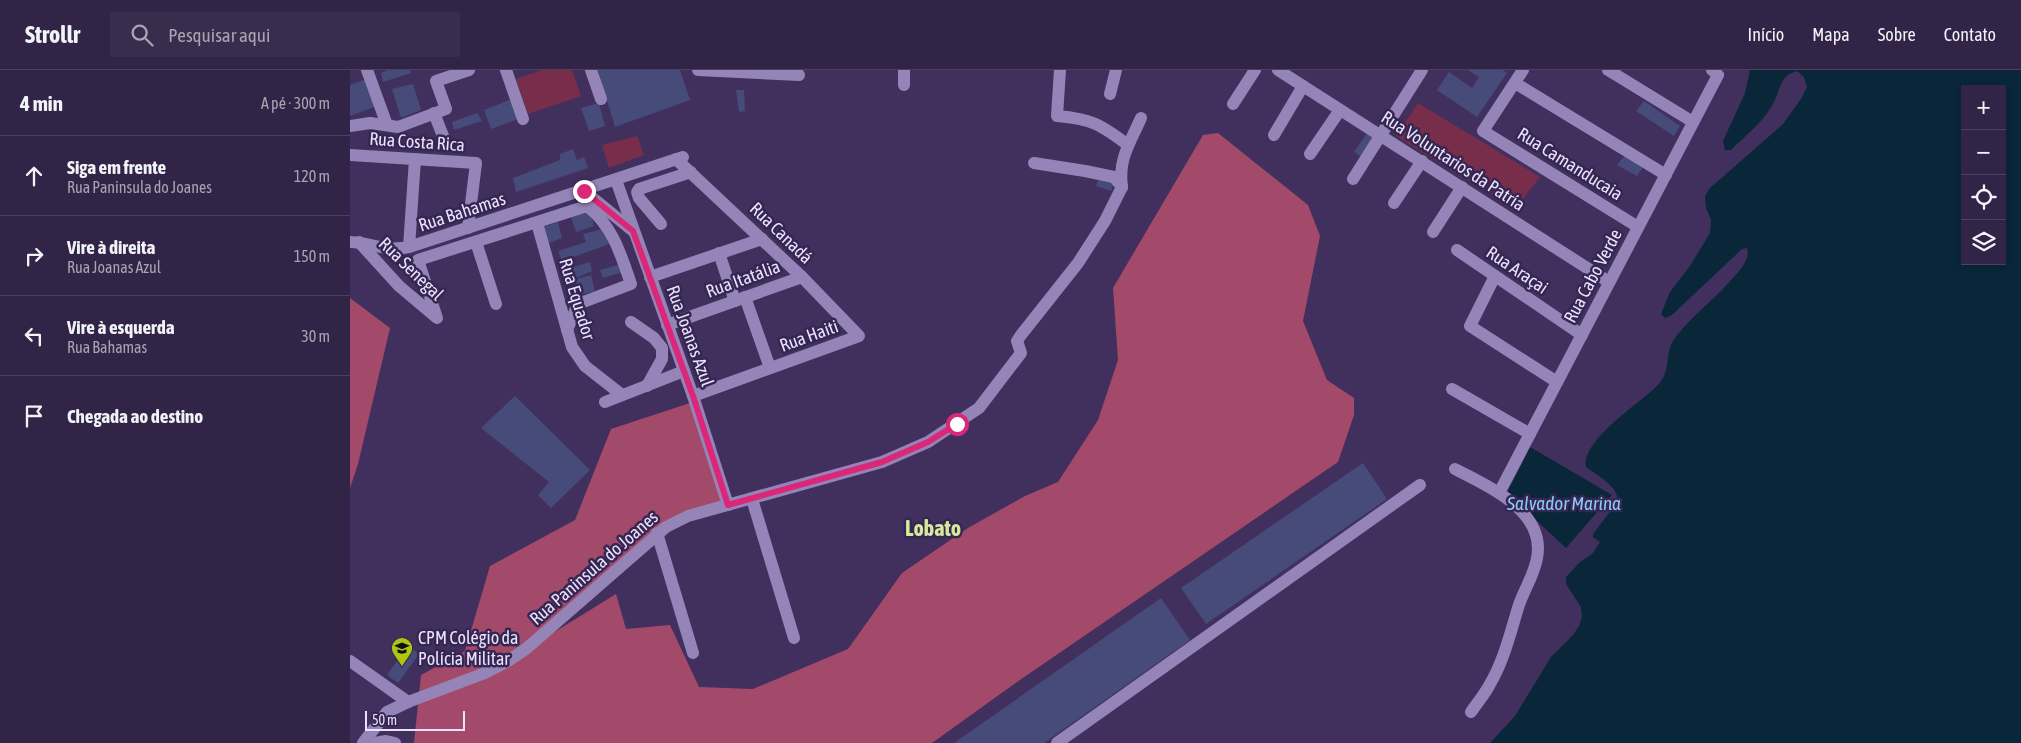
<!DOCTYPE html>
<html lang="pt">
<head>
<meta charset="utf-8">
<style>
  :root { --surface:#312446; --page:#392c4d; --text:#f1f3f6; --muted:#a8a4b3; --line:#4c415f }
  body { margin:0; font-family:"Asap Condensed",sans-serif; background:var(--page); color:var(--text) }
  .controls { position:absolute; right:15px; top:15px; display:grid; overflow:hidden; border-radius:0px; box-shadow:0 2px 8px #0003 }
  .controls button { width:45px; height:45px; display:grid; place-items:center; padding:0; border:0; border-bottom:1px solid var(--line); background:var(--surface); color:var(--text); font:25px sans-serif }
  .scale { position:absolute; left:15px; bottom:12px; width:100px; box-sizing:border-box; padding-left:5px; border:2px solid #eae2fe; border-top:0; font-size:14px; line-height:18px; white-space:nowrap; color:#eae2fe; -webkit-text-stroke:4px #362652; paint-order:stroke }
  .stop { position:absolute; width:15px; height:15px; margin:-11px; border:4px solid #db2777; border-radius:50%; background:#fff }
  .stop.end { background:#db2777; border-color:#fff; box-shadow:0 1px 5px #0008 }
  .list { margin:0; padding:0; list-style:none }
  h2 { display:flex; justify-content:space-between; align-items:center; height:65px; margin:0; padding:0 20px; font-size:21px }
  h2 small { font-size:16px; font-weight:400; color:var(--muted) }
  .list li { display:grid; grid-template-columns:32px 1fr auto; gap:15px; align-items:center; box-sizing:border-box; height:80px; padding:0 20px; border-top:1px solid var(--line) }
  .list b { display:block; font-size:19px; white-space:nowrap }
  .list p { margin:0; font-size:16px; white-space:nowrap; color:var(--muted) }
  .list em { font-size:16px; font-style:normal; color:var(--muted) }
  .icon { flex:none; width:28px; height:28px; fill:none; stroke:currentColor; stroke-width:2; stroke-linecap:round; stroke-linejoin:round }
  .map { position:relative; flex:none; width:1671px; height:673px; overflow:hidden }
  header { display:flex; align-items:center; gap:30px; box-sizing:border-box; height:70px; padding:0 25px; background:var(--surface); border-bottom:1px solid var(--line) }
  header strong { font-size:24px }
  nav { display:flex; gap:28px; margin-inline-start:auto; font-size:18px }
  .search { width:350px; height:45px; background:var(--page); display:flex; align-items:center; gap:12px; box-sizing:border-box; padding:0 18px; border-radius:0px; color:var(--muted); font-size:19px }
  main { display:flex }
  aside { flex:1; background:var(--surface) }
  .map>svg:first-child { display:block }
  .green { fill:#782e4a }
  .forest { fill:#a34a6b }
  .water { fill:#092739; fill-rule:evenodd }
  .building { fill:#474b7a }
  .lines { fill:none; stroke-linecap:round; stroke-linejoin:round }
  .minor { stroke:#9584b8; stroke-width:12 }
  .route { stroke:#db2777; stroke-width:6 }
  .labels { text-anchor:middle; stroke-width:5; stroke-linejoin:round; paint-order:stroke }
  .street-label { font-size:18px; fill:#eae2fe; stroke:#362652 }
  .poi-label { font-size:18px; fill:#eae2fe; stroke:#362652; text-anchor:start }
  .water-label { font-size:19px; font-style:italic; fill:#8acbf7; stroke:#362652 }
  .district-label { font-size:22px; font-weight:bold; fill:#d6e89c; stroke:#362652 }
</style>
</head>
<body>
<header>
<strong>Strollr</strong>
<div class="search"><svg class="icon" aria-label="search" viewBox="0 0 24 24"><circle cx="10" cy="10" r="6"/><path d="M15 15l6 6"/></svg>Pesquisar aqui</div>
<nav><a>Início</a><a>Mapa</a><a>Sobre</a><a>Contato</a></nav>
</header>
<main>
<aside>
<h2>4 min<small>A pé · 300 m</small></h2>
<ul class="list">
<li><svg class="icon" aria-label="ahead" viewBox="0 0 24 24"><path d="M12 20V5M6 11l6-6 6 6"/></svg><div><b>Siga em frente</b><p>Rua Paninsula do Joanes</p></div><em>120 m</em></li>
<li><svg class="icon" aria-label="right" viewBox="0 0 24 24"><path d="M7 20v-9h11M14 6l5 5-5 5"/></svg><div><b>Vire à direita</b><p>Rua Joanas Azul</p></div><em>150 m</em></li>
<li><svg class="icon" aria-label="left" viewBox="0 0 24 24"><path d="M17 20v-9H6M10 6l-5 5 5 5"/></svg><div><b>Vire à esquerda</b><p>Rua Bahamas</p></div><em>30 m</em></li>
<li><svg class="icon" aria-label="arrive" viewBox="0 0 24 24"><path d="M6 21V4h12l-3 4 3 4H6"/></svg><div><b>Chegada ao destino</b></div></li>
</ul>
</aside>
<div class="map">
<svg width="1671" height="673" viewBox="0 0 1671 673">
  <rect width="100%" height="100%" fill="#41305d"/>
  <g class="green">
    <polygon points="192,0 222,0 231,26 178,44 166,9"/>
    <polygon points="1068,33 1190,107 1165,139 1046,66"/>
    <polygon points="287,66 294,85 259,98 252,75"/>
  </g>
  <g class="forest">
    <polygon points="868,63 958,135 970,166 953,251 977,310 1004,328 1004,345 988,392 667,612 582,673 64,673 71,605 115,581 140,496 225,450 261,359 340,333 374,435 319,451 164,587 266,524 276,559 320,555 349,617 403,619 498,579 552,503 618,458 675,426 708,412 748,350 768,290 763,218 853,65"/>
    <polygon points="0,228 40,258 8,394 0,418"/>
  </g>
  <g class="water">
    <path d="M1400,0H1671V673H1140L1165,646L1201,587L1223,565L1229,556L1232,547L1231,537L1216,514V507L1230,492L1243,483L1250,472L1243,467V464L1268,431C1267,415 1248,406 1236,397C1231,371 1289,333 1306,317C1322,302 1314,286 1323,271C1334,254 1358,234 1373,219C1381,209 1402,192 1397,178L1392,179L1322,245L1315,248L1311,244L1320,222L1340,196L1360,163L1361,150L1356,138L1355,126L1360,118L1433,54L1451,29L1457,17L1454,7L1447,1C1431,5 1431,16 1425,30C1416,50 1396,65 1381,80H1375L1373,71L1395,23ZM1615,19H1652V191H1615Z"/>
    <polygon points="1180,377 1262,425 1216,478 1157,423"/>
  </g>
  <g class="building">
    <polygon points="38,0 60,0 61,3 33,12 31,3"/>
    <polygon points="248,0 330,0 340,30 265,57"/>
    <polygon points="1118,0 1153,0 1157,3 1127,47 1087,20 1099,2 1122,18 1129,7"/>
    <polygon points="20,8 27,36 0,46 0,15"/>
    <polygon points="63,14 71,40 51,48 42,19"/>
    <polygon points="386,20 394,20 395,41 389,42"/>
    <polygon points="162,29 168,49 141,59 134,40"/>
    <polygon points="1294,31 1330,56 1324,66 1286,41"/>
    <polygon points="249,33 255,56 239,61 231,38"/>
    <polygon points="127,43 132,51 104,60 102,52"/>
    <polygon points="1017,63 1026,69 1013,88 1004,82"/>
    <polygon points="223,79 227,90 234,87 238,98 166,122 163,108 210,90 210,84"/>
    <polygon points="1275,85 1293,97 1287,106 1267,95"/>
    <polygon points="750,105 765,110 761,121 746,116"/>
    <polygon points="240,142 244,156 226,162 221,147"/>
    <polygon points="208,152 212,168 197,174 193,157"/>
    <polygon points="252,159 254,165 260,163 262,173 212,191 208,181 236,172 233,164"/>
    <polygon points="240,192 242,201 219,211 217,199"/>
    <polygon points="274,193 273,202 253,208 250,200"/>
    <polygon points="241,205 245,221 225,226 219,211"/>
    <polygon points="165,326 240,400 201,438 188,425 199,412 131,358"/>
    <polygon points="1013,393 1037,429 856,554 831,518"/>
    <polygon points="811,528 840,570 694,673 604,673"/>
    <polygon points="58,576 69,584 48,613 37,605"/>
  </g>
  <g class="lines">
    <g class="minor">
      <polyline points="17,0 37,55"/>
      <polyline points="156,0 173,49"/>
      <polyline points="241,0 251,29"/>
      <polyline points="348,0 449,5"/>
      <polyline points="554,0 554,15"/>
      <path d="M710,0L707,46C742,49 750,54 778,75"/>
      <polyline points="928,0 1259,212"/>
      <polyline points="1173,0 1133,61 1288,157"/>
      <polyline points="1258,0 1343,52"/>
      <polyline points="1165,13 1316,105"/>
      <polyline points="760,24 766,0"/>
      <polyline points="883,34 905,0"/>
      <polyline points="84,43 93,66"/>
      <polyline points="0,56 20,53 48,57 96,39 86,11 119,0"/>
      <polyline points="924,65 953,16"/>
      <polyline points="960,84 990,40"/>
      <polyline points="0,85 126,93 118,158"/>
      <polyline points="326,89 452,207 509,266 343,326"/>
      <polyline points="684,93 735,101 764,107 772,117"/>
      <polyline points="1003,109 1072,0"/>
      <polyline points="266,110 343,326 378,435"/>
      <path d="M772,117C768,89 780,73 791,48"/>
      <polyline points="234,121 282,160"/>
      <polyline points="1044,133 1072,91"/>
      <polyline points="187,153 222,277 235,296 272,325"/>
      <polyline points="311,154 289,128 287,122 289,119 341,102"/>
      <polyline points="1083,162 1112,117"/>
      <path d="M0,172C24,173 33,182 59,177L333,87"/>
      <path d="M9,172L49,216L87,248L68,190L237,136C263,156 271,185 281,214L228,234L217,260"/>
      <polyline points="126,172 146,234"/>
      <polyline points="59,177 65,89"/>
      <polyline points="1107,180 1232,265"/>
      <polyline points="369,183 385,231"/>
      <polyline points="1145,206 1120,256 1207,312"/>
      <polyline points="300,207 412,169"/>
      <polyline points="395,227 420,298"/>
      <polyline points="281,252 304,268 312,278 312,289 297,316"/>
      <polyline points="317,255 452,207"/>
      <polyline points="1102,319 1180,364"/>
      <polyline points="255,332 334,301"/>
      <path d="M1105,399C1139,417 1196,441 1187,488C1184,506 1173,521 1168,538C1160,564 1154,590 1140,614C1135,624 1127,633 1121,642"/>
      <polyline points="1149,423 1368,5 1362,0"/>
      <polyline points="402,429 444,568"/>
      <polyline points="307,463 343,583"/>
      <polyline points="0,591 58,632"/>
      <polyline points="13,673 37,642 58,632 135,603 158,591 177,578 316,457 338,446 532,392 578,372 629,338 671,283 667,271 671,265 728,193 755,151 772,117"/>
      <polyline points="25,673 36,671 45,673"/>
      <polyline points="707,673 1070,415"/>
    </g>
  </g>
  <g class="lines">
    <polyline class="route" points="234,121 283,161 343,326 378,435 532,392 578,372 607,354"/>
  </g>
  <defs>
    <g id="school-pin" transform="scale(1.125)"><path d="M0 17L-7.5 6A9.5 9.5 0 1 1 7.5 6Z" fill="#acc612" stroke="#362652"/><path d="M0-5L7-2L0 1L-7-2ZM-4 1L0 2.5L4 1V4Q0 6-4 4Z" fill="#111"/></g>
  </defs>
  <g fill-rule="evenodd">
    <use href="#school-pin" x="52" y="578"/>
  </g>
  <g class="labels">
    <g class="street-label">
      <text transform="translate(67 72) rotate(4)" y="6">Rua Costa Rica</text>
      <text transform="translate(1103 91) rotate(33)" y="6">Rua Voluntarios da Patría</text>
      <text transform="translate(1220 94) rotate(32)" y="6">Rua Camanducaia</text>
      <text transform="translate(112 142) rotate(-18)" y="6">Rua Bahamas</text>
      <text transform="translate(431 163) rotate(44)" y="6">Rua Canadá</text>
      <text transform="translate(61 199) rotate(44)" y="6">Rua Senegal</text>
      <text transform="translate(1167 200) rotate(34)" y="6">Rua Araçai</text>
      <text transform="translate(1243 206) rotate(-62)" y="6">Rua Cabo Verde</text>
      <text transform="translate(393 209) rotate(-20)" y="6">Rua Itatália</text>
      <text transform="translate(227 229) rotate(73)" y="6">Rua Equador</text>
      <text transform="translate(340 266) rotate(70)" y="6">Rua Joanas Azul</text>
      <text transform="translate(459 266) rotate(-20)" y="6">Rua Haiti</text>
      <text transform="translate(244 498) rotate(-41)" y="6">Rua Paninsula do Joanes</text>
    </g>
    <g class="poi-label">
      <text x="68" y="574">CPM Colégio da<tspan x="68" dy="21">Polícia Militar</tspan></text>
    </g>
    <g class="water-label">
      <text x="1214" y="440">Salvador Marina</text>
    </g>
    <g class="district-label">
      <text x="583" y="466">Lobato</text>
    </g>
  </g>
</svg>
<div class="controls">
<button>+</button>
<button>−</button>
<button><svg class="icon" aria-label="locate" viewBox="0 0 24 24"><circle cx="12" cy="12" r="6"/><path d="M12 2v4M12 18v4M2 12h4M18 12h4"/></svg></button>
<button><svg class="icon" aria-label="layers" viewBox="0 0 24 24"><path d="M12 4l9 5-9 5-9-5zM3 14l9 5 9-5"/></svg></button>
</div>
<div class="scale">50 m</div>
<div class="stop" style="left:607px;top:354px"></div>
<div class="stop end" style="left:234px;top:121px"></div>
</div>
</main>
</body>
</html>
